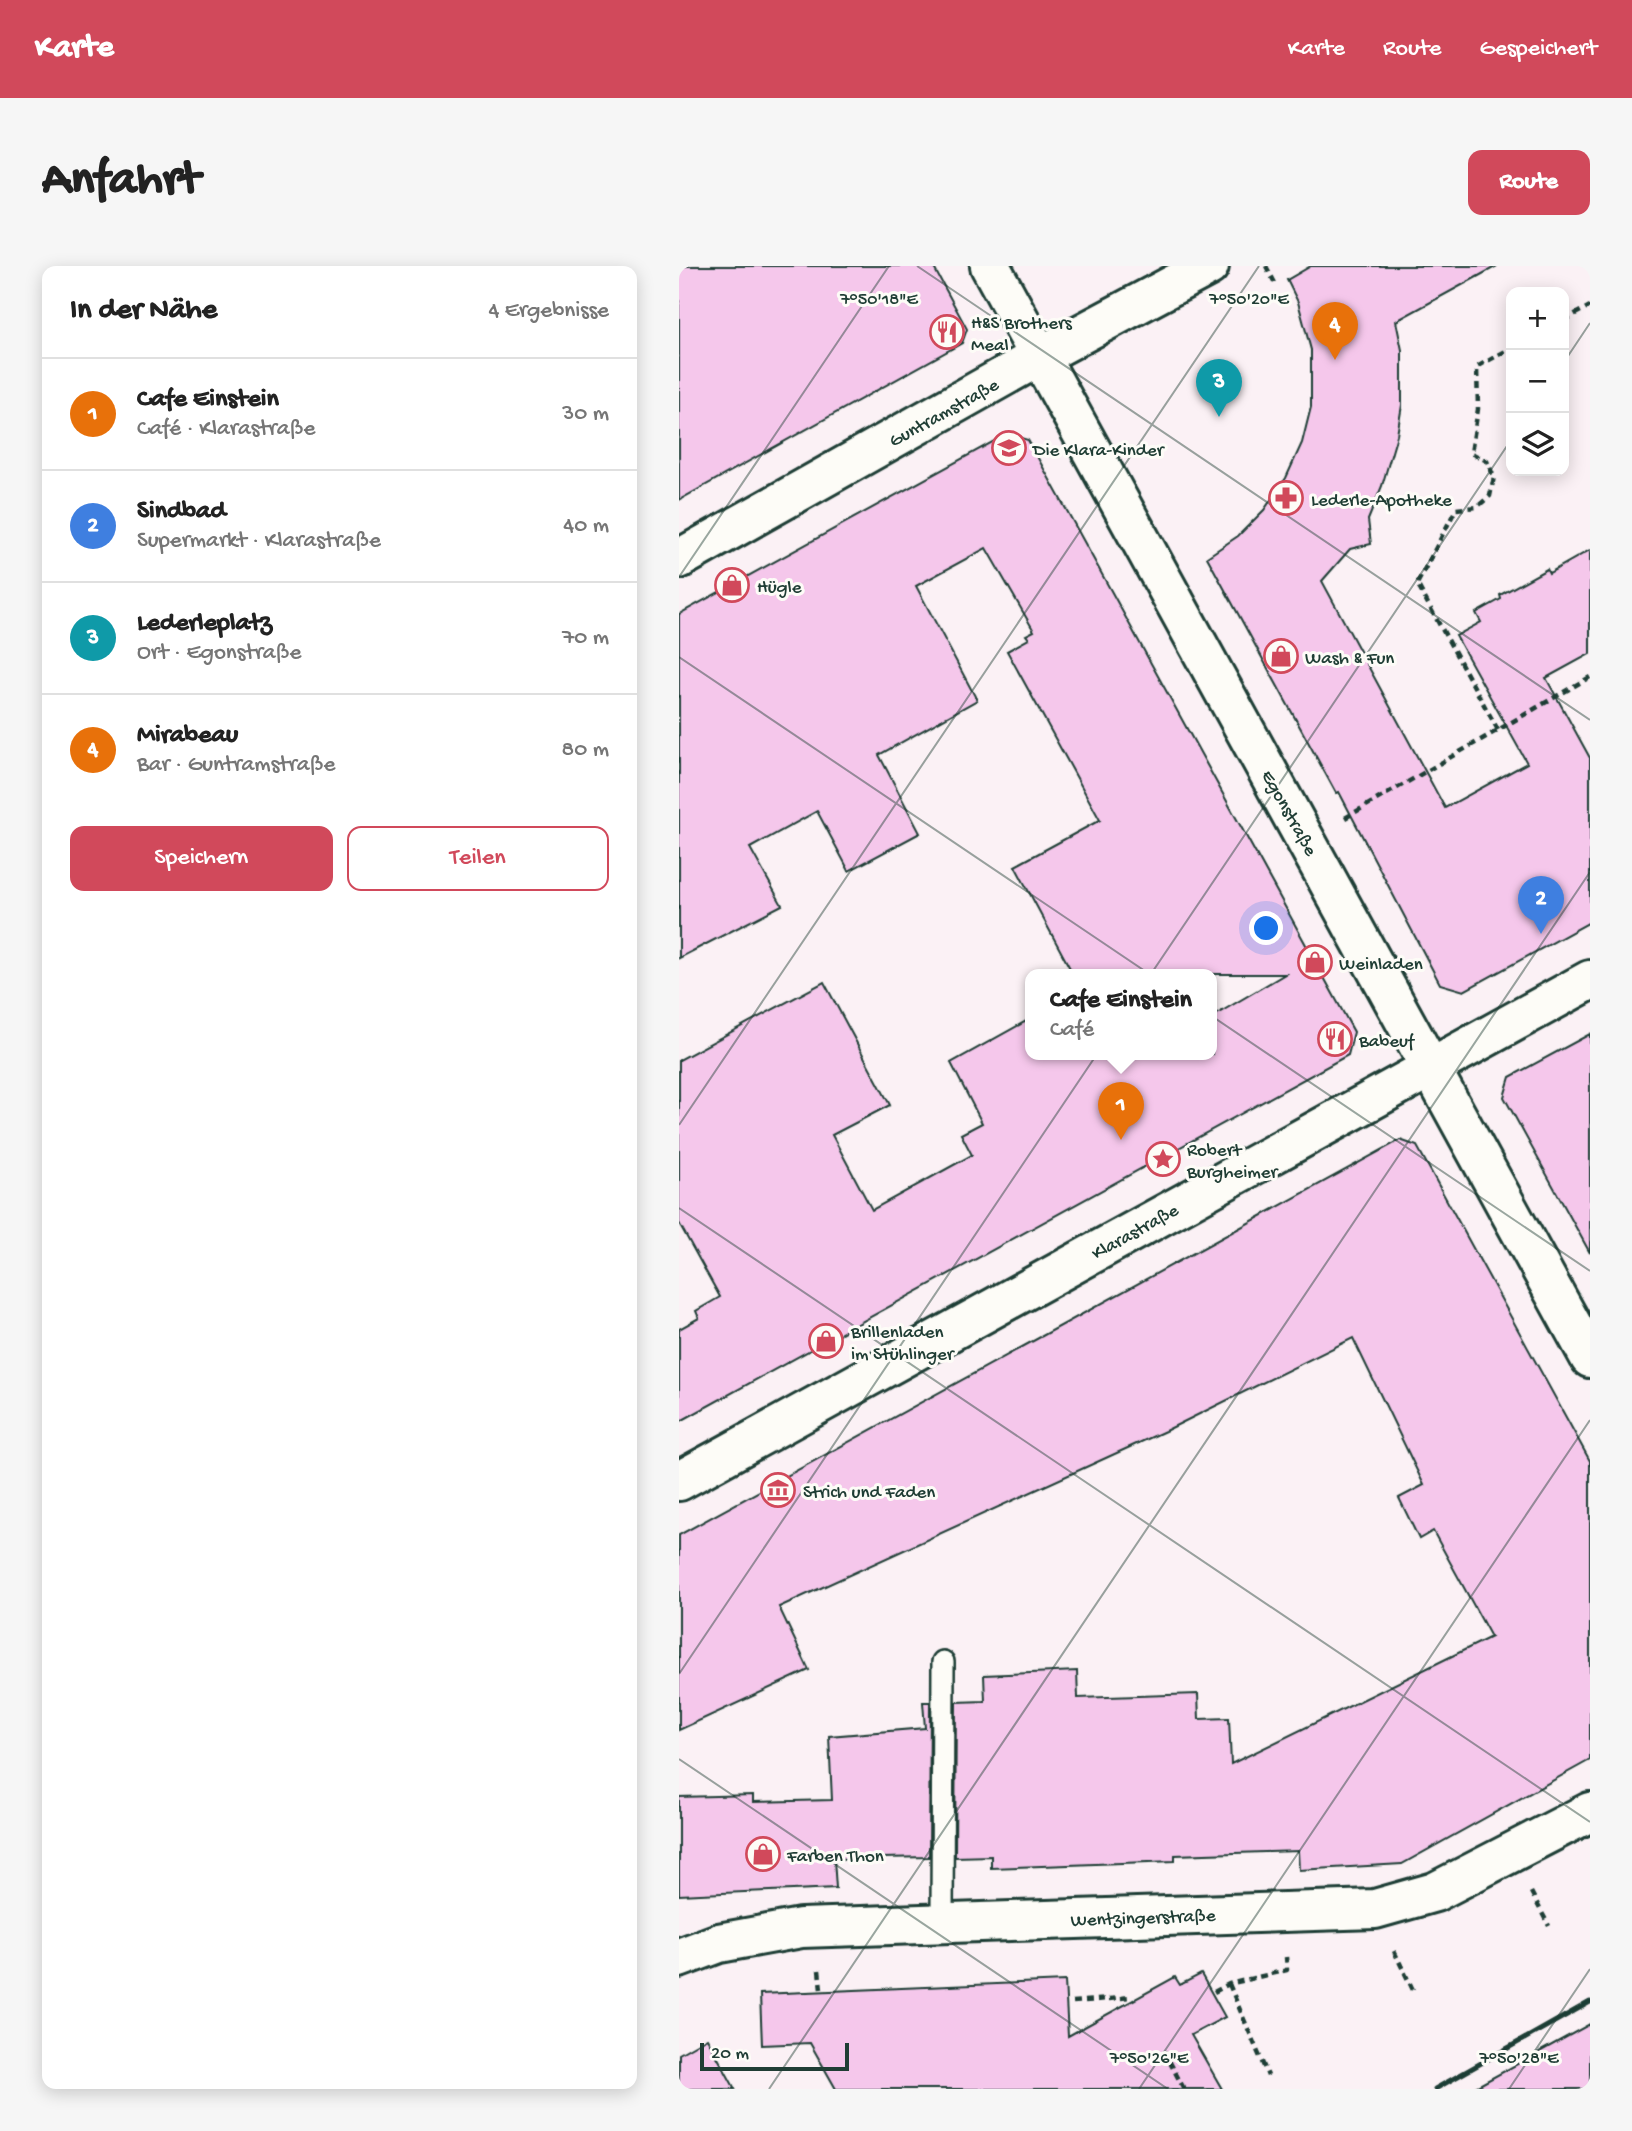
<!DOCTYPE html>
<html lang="de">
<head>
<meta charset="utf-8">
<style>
  :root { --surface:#fff; --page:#f6f6f6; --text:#222; --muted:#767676; --line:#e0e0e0; --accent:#d1495b }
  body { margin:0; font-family:"Gochi Hand",sans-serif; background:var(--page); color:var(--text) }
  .controls { position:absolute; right:21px; top:21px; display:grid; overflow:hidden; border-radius:14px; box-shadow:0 4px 18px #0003 }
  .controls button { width:63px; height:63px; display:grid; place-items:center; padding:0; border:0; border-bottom:2px solid var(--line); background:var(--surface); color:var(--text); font:35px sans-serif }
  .scale { position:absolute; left:21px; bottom:18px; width:149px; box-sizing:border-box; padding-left:7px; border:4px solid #1f3d34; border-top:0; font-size:19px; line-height:24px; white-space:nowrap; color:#1f3d34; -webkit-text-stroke:5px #fdfcf7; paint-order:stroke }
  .you { position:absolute; left:588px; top:663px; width:24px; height:24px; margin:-18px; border:5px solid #fff; border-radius:50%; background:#1a73e8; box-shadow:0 0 0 10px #1a73e833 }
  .badge { display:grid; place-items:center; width:46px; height:46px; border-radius:50%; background:var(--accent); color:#fff; font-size:23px; font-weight:700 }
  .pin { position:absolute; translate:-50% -58px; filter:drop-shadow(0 2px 4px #0008) }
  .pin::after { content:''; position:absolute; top:37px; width:24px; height:21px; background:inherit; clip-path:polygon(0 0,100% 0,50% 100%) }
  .popup { position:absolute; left:346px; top:703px; width:192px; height:91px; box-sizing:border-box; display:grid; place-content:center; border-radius:14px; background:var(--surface); filter:drop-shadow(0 2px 5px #0005); font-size:23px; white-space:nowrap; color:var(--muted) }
  .popup b { font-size:26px; color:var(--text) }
  .popup::after { content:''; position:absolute; left:50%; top:100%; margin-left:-14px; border:14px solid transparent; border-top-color:var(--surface) }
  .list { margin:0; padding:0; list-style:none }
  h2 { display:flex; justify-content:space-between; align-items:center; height:91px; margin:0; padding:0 28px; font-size:30px }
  h2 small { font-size:23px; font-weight:400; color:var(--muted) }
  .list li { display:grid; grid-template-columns:46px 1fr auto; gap:21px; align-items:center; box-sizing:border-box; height:112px; padding:0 28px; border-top:2px solid var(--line) }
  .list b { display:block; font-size:26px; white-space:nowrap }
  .list p { margin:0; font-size:23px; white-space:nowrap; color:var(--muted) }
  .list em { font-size:23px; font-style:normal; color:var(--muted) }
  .actions { display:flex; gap:14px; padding:21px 28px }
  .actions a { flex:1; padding:16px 0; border:2px solid var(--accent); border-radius:14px; text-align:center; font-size:24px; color:var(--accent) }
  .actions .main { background:var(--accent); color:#fff }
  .icon { flex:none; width:38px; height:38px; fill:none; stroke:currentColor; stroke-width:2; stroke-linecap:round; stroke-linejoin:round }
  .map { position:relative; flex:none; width:911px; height:1823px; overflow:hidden; border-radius:14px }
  header { display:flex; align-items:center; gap:42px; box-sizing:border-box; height:98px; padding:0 35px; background:var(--accent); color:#fff }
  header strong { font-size:33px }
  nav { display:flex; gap:38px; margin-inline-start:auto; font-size:24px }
  .intro { display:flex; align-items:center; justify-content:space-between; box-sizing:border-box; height:168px; padding:0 42px }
  h1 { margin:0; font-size:49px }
  .button { padding:18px 32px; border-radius:14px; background:var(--accent); color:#fff; font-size:24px; font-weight:700 }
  main { display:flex; gap:42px; padding:0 42px }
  aside { flex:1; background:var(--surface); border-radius:14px; box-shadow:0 4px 18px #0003 }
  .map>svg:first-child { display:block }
  .building { fill:#f5c7eb; stroke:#1f3d34; stroke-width:2 }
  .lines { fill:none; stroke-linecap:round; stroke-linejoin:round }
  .lane-casing { stroke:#1f3d34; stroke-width:26 }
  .street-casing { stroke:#1f3d34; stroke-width:44 }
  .path { stroke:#1f3d34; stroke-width:4.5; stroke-dasharray:7 5; stroke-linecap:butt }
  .lane { stroke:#fdfcf7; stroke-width:21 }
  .street { stroke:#fdfcf7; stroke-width:38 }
  .rail { stroke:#1f3d34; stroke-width:5 }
  .ticks { fill:none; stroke:#1f3d34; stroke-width:2; stroke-opacity:0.45 }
  .labels { text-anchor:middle; stroke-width:6; stroke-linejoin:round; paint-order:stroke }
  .poi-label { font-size:19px; fill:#1f3d34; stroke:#fdfcf7; text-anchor:start }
  .street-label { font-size:19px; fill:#1f3d34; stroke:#fdfcf7 }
  .ticks-label { font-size:18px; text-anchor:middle; fill:#1f3d34; stroke:#fdfcf7; stroke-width:6; stroke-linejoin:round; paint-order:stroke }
</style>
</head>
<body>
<header>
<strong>Karte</strong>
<nav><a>Karte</a><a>Route</a><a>Gespeichert</a></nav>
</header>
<div class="intro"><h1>Anfahrt</h1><a class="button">Route</a></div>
<main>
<aside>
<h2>In der Nähe<small>4 Ergebnisse</small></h2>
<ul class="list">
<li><span class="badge" style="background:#e8710a">1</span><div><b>Cafe Einstein</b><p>Café · Klarastraße</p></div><em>30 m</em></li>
<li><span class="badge" style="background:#3f7fe0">2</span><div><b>Sindbad</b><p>Supermarkt · Klarastraße</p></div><em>40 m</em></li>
<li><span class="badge" style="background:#0f9aa8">3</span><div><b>Lederleplatz</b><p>Ort · Egonstraße</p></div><em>70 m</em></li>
<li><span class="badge" style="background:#e8710a">4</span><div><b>Mirabeau</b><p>Bar · Guntramstraße</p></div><em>80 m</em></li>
</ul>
<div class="actions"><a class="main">Speichern</a><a>Teilen</a></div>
</aside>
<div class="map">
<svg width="911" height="1823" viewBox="0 0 911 1823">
  <rect width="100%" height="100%" fill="#fbf1f5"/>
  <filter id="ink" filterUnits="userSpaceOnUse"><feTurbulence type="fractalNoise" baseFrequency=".0143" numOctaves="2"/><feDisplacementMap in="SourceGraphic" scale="14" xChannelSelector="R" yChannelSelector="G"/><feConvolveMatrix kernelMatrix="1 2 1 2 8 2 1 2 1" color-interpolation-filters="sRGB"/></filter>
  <g filter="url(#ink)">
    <g class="building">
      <polygon points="0,0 254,0 288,63 283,77 0,234"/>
      <polygon points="632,0 818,0 717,55 723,84 723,139 718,169 703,220 689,254 692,278 671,283 643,315 766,542 848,497 777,370 802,356 797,347 822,333 821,329 868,303 870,307 911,284 911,388 867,412 911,492 911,656 785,725 761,718 660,526 657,527 528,291 559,270 585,244 607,212 623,177 632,141 632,84 619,36 608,14"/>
      <polygon points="328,168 349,174 675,766 669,789 0,1156 0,1063 20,1052 17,1045 41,1031 0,957 0,794 145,716 211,839 153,869 193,944 293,889 282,868 303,857 272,797 351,753 351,788 533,788 533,751 606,708 394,708 336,600 421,554 328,385 350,373 347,369 355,365 307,282 237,320 298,434 200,489 241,567 170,605 138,545 71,582 103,639 0,692 0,348"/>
      <polygon points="911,768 911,987 825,831 831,811"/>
      <polygon points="721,874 738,880 911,1195 911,1494 723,1598 620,1604 619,1585 496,1589 496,1595 312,1602 312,1590 276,1591 277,1436 306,1435 305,1409 398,1405 399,1432 519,1428 520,1453 550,1452 552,1498 812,1371 754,1265 740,1273 720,1232 745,1219 674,1072 486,1165 100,1341 130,1404 0,1464 0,1269"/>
      <polygon points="244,1436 251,1436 250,1591 155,1593 157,1622 0,1629 0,1531 74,1529 74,1536 153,1534 150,1470 246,1462"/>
      <polygon points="522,1708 546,1751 512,1769 543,1823 157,1823 131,1777 83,1779 81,1728 386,1715 389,1770 496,1711 501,1719"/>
      <polygon points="911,1758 911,1823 793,1823"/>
      <polygon points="28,1772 56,1823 0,1823 0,1788"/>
    </g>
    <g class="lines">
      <g class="lane-casing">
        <polyline id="lane" points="263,1658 264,1396"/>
      </g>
      <g class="street-casing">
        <g id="street">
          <polyline points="311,0 911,1092"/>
          <polyline points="0,293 361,90 530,0"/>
          <polyline points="0,1215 911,714"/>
          <polyline points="0,1692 40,1677 122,1662 696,1643 756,1626 911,1546"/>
        </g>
      </g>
      <g class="path">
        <polyline points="587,0 597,19"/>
        <polyline points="885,54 911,40"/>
        <polyline points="819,464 738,318 777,243 798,241 811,230 815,211 808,195 792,187 799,143 798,101 832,82"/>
        <polyline points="666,552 911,411"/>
        <polyline points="852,1626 870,1660"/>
        <polyline points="715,1685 736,1728"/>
        <polyline points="140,1704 142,1723"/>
        <polyline points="550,1718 589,1810"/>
        <polyline points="535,1726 550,1718 608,1704 607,1691"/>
        <polyline points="394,1736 453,1731"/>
        <polyline points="485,1785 505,1823"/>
      </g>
      <use href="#lane" class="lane"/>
      <use href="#street" class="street"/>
      <polyline class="rail" points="756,1823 911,1736"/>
    </g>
  </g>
  <path class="ticks" d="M238,0L911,454M885,96L911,57M0,311L210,0M0,391L911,1005M0,859L580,0M0,942L911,1556M0,1408L832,174M0,1493L489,1823M90,1823L911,606M460,1823L911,1154M830,1823L911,1703"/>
  <defs>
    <g id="restaurant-ring" transform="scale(1.75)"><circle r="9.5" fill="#fdfcf7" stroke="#d1495b" stroke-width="1.5"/><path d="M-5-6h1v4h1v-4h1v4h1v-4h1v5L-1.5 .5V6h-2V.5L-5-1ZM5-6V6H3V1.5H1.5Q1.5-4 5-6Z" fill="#d1495b"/></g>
    <g id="school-ring" transform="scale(1.75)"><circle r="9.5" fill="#fdfcf7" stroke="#d1495b" stroke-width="1.5"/><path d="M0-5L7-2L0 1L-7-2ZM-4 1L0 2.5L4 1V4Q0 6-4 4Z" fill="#d1495b"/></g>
    <g id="pharmacy-ring" transform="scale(1.75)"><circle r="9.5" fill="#fdfcf7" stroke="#d1495b" stroke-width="1.5"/><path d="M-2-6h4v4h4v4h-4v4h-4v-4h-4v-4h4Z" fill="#d1495b"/></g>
    <g id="shop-ring" transform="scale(1.75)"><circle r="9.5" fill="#fdfcf7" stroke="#d1495b" stroke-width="1.5"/><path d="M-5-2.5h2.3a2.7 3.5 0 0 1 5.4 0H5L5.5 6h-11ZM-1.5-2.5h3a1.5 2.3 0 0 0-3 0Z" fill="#d1495b"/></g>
    <g id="sight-ring" transform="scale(1.75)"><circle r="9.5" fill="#fdfcf7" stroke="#d1495b" stroke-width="1.5"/><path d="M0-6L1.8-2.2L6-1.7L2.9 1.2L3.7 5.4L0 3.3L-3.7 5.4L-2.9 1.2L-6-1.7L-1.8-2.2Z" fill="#d1495b"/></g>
    <g id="museum-ring" transform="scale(1.75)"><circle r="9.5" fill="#fdfcf7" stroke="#d1495b" stroke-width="1.5"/><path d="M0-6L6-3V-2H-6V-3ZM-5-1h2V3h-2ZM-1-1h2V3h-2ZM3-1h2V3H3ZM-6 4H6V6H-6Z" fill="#d1495b"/></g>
  </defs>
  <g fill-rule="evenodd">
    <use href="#restaurant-ring" x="268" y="66"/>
    <use href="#school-ring" x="330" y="182"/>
    <use href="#pharmacy-ring" x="607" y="232"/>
    <use href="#shop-ring" x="53" y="319"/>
    <use href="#shop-ring" x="602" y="390"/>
    <use href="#shop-ring" x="636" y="696"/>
    <use href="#restaurant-ring" x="656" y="773"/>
    <use href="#sight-ring" x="484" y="893"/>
    <use href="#shop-ring" x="147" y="1075"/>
    <use href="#museum-ring" x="99" y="1224"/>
    <use href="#shop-ring" x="84" y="1588"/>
  </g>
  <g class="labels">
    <g class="poi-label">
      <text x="292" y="62">H&amp;S Brothers<tspan x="292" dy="22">Meal</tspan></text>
      <text x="354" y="189">Die Klara-Kinder</text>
      <text x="632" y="239">Lederle-Apotheke</text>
      <text x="78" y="326">Hügle</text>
      <text x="626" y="397">Wash &amp; Fun</text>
      <text x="660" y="703">Weinladen</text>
      <text x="680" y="780">Babeuf</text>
      <text x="508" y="889">Robert<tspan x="508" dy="22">Burgheimer</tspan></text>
      <text x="172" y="1071">Brillenladen<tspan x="172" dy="22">im Stühlinger</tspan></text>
      <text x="124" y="1231">Strich und Faden</text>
      <text x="108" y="1595">Farben Thon</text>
    </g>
    <g class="street-label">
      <text transform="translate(264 145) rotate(-29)" y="7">Guntramstraße</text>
      <text transform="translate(612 546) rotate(61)" y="7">Egonstraße</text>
      <text transform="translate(455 964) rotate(-29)" y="7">Klarastraße</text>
      <text transform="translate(464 1650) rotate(-2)" y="7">Wentzingerstraße</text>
    </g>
  </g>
  <g class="ticks-label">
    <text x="200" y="38">7°50'18"E</text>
    <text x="570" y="38">7°50'20"E</text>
    <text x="470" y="1797">7°50'26"E</text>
    <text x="840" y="1797">7°50'28"E</text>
  </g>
</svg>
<div class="controls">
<button>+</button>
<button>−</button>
<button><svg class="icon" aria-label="layers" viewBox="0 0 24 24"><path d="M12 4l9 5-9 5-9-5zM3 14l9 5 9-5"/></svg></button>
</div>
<div class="scale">20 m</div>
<div class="you"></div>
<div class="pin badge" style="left:442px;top:874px;background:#e8710a">1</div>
<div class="popup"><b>Cafe Einstein</b>Café</div>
<div class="pin badge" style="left:862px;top:668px;background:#3f7fe0">2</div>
<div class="pin badge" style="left:540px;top:151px;background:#0f9aa8">3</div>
<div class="pin badge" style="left:656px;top:94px;background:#e8710a">4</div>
</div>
</main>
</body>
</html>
